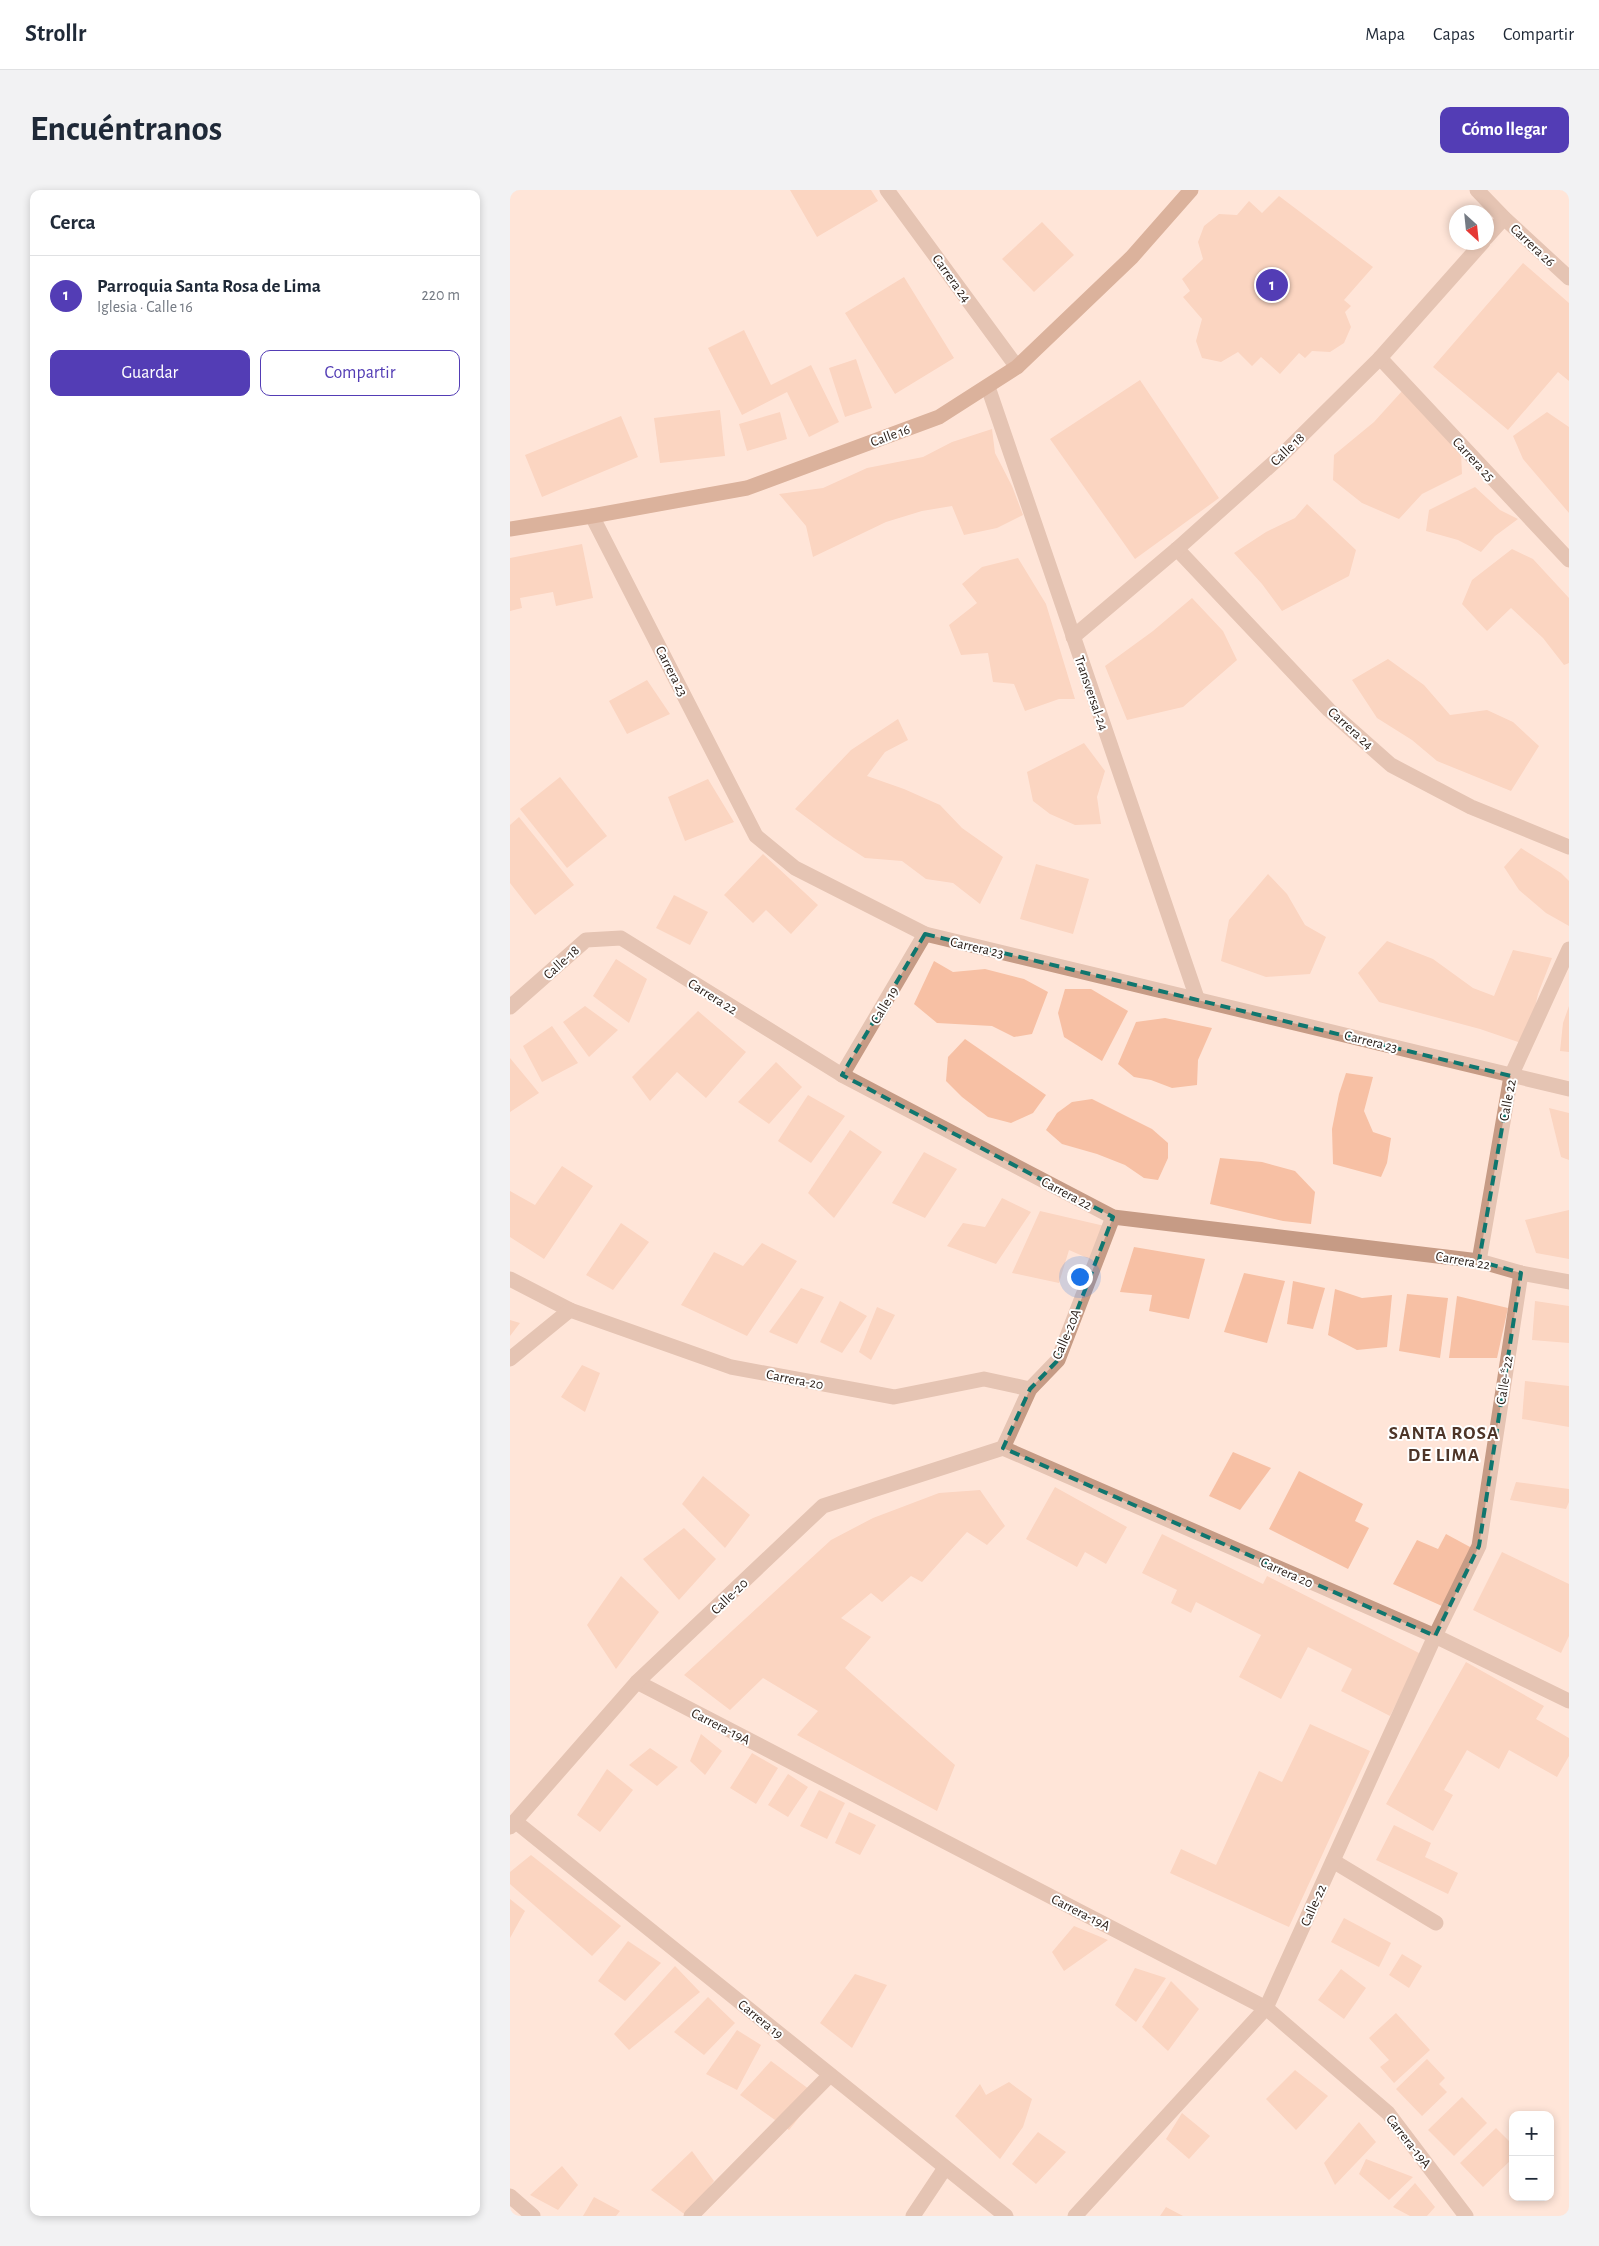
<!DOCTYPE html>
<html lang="es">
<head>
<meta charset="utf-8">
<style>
  :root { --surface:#fff; --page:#f2f2f3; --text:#1f2937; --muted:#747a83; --line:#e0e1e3; --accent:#533db5 }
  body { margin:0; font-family:"Alegreya Sans",sans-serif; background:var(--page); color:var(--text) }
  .controls { position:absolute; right:15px; bottom:15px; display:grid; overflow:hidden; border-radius:10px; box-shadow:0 2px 8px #0003 }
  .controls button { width:45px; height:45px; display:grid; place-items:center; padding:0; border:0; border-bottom:1px solid var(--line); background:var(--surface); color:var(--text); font:25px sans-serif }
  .compass { position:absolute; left:939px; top:15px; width:45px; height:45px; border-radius:50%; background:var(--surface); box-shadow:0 2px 8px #0003; rotate:153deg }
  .you { position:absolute; left:569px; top:1086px; width:18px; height:18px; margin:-12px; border:4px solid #fff; border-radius:50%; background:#1a73e8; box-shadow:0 0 0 8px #1a73e833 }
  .badge { display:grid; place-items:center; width:32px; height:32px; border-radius:50%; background:var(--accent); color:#fff; font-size:16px; font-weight:700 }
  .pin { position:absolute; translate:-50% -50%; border:2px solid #fff; box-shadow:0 1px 5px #0006 }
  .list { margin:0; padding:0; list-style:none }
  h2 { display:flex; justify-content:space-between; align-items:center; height:65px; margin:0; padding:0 20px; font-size:21px }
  h2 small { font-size:16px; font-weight:400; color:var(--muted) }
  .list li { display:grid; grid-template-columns:32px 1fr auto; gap:15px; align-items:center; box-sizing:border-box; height:80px; padding:0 20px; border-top:1px solid var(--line) }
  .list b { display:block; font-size:19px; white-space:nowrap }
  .list p { margin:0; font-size:16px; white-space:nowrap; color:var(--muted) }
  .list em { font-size:16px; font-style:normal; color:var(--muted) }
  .actions { display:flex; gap:10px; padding:15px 20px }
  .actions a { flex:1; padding:11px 0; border:1px solid var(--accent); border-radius:10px; text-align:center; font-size:18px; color:var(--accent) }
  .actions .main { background:var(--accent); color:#fff }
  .map { position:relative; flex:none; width:1059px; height:2026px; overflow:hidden; border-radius:10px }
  header { display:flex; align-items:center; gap:30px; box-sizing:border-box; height:70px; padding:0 25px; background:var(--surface); border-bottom:1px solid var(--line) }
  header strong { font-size:24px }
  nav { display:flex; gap:28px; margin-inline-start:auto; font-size:18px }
  .intro { display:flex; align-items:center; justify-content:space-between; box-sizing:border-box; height:120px; padding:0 30px }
  h1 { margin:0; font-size:35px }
  .button { padding:12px 22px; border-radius:10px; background:var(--accent); color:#fff; font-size:18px; font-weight:700 }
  main { display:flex; gap:30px; padding:0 30px }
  aside { flex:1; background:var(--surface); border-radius:10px; box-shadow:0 2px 8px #0003 }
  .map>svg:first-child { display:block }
  .building { fill:#f7c0a4 }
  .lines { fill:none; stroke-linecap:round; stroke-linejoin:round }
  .street { stroke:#c69b85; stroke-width:15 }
  .secondary { stroke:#b07352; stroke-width:15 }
  .marked { fill:none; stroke:#0f766e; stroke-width:4; stroke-dasharray:10 6; stroke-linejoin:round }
  .labels { text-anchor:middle; stroke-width:4; stroke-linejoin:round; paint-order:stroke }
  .street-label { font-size:14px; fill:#2b201a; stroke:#fff }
  .district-label { font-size:19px; font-weight:bold; letter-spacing:1px; fill:#4e3528; stroke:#fff }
</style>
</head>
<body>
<header>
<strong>Strollr</strong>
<nav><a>Mapa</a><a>Capas</a><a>Compartir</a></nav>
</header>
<div class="intro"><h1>Encuéntranos</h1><a class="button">Cómo llegar</a></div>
<main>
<aside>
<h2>Cerca<small></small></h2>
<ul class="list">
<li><span class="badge">1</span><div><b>Parroquia Santa Rosa de Lima</b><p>Iglesia · Calle 16</p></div><em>220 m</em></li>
</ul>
<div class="actions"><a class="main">Guardar</a><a>Compartir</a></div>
</aside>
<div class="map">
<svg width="1059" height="2026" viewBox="0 0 1059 2026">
  <rect width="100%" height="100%" fill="#ffe5d8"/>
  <g class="building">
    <polygon points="280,0 361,0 368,11 307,47"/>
    <polygon points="769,6 863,77 834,110 841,116 835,122 841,137 834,153 820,162 802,161 795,168 789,163 770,184 751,167 742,176 728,162 711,172 692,168 686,151 692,129 673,107 680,101 672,89 693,69 688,52 694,36 709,24 727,25 739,11 752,23"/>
    <polygon points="532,32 564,65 524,102 492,69"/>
    <polygon points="1013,73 1059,113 1059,191 1048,182 998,240 923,177"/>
    <polygon points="394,87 444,168 385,204 335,123"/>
    <polygon points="234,140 261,195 301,175 329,232 299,247 277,202 232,225 198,158"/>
    <polygon points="346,169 362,218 335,227 319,178"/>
    <polygon points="630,190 709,308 625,369 540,249"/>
    <polygon points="893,200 951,263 952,284 912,304 889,329 852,313 823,290 824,265 864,232"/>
    <polygon points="210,220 215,266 150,273 144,228"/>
    <polygon points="270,222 277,249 237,261 229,234"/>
    <polygon points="1037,222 1059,237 1059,323 1013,269 1003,246"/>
    <polygon points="111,226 128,267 32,307 15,265"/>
    <polygon points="482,239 485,263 502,296 513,325 487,338 454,345 442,316 412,321 376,332 303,367 296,336 269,304 313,298 357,278 413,267 442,252"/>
    <polygon points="965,297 990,320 1008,329 985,346 971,362 948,350 916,341 919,320"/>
    <polygon points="797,314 846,360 839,386 772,421 752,394 724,363 756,342 785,328"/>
    <polygon points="72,354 83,408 46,416 43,402 10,408 12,418 0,421 0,368"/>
    <polygon points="1002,359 1023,369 1059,408 1059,473 1054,475 1033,448 1001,418 977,441 952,414 962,390"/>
    <polygon points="508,368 536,414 565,509 549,509 515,521 504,494 483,492 478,463 451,465 439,435 467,413 452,394 472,377"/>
    <polygon points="682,408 713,441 727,470 673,517 617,530 595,476 643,441"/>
    <polygon points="878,469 914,495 940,525 977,520 1003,532 1029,556 1001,601 927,571 902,550 867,528 842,490"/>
    <polygon points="137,490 160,524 117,544 99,511"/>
    <polygon points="388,529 398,550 375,562 357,586 394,599 430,615 452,638 493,667 470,714 443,693 416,689 392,671 355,668 324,648 285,619 341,560"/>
    <polygon points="574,553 595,581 587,607 591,634 565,635 540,624 523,611 517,582"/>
    <polygon points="50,587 97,646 57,678 10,619"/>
    <polygon points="198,589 224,632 175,651 158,607"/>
    <polygon points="9,627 64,695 25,725 0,693 0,635"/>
    <polygon points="1011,658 1051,683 1059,691 1059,736 1036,723 1009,700 994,677"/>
    <polygon points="253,664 308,715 281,744 256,720 243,733 214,705"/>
    <polygon points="526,674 579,689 563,744 510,729"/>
    <polygon points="758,684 777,704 795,735 816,747 800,784 756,787 711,771 719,730"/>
    <polygon points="164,705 198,722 180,755 146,738"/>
    <polygon points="877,751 923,769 963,798 984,806 1003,760 1042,768 1028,804 1021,836 1011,853 970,839 869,812 848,783"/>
    <polygon points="106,769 137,789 119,833 83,806"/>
    <polygon points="424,771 443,782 475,779 514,789 538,802 522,844 504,847 482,836 427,833 404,814"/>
    <polygon points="555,799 581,799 618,821 592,871 554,847 548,823"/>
    <polygon points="75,816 108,840 79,867 53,832"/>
    <polygon points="1059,816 1059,862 1050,861 1053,833"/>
    <polygon points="188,821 236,862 196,908 167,882 140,911 122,887"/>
    <polygon points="655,828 702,838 688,870 687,895 662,898 641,890 624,887 608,874 626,832"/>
    <polygon points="42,836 68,873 32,892 13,856"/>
    <polygon points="455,849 536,905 523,923 501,933 478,927 452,907 436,891 438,867"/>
    <polygon points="0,868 29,903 0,922"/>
    <polygon points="266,872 292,897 259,934 228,912"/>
    <polygon points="836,883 863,887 854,921 863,942 881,948 877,973 871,987 823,974 822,939 829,904"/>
    <polygon points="298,905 335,926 301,973 268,951"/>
    <polygon points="582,909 642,939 658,953 658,968 648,990 634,988 615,975 587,964 552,954 536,940 547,923 562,912"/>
    <polygon points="1039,918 1059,923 1059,970 1051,967"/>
    <polygon points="340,940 372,962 324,1028 298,1003"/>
    <polygon points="414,962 447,979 415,1028 382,1013"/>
    <polygon points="710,968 752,972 785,981 805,1002 801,1034 773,1031 700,1014"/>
    <polygon points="52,976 83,996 34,1069 0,1047 0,1001 25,1015"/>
    <polygon points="492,1008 521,1022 486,1074 437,1056 453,1033 475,1037"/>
    <polygon points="1059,1020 1059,1069 1026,1063 1015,1030"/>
    <polygon points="530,1021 599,1037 584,1071 559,1060 549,1093 502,1083"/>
    <polygon points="111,1033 139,1052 103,1100 76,1085"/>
    <polygon points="252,1053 287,1071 237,1146 171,1115 204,1062 233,1076"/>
    <polygon points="624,1057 695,1069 679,1129 639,1121 642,1105 610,1102"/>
    <polygon points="734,1083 775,1091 757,1153 714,1142"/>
    <polygon points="783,1091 815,1098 803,1139 777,1134"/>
    <polygon points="291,1098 314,1107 287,1154 259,1142"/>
    <polygon points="825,1099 852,1108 882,1105 877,1157 847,1160 818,1145"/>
    <polygon points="897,1104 938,1108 930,1168 889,1161"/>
    <polygon points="947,1106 998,1118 987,1168 939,1168"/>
    <polygon points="330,1111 357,1126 332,1163 310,1152"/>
    <polygon points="1025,1111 1059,1116 1059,1153 1022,1150"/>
    <polygon points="367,1117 385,1125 361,1170 349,1162"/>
    <polygon points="0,1130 10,1133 0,1146"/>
    <polygon points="72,1175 90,1183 75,1222 51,1207"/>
    <polygon points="1015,1191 1059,1196 1059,1237 1012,1229"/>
    <polygon points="723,1262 761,1278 730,1320 699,1306"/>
    <polygon points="789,1281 853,1314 845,1331 859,1338 838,1379 759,1339"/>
    <polygon points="193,1286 240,1325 215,1358 172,1314"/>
    <polygon points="1006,1292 1059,1299 1059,1312 1056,1319 1000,1310"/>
    <polygon points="545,1297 617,1337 596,1374 575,1362 567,1377 516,1349"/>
    <polygon points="470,1300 495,1336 477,1355 457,1342 412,1392 401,1386 372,1412 361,1403 331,1428 361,1447 335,1478 445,1575 427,1621 287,1545 308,1521 253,1488 220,1520 174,1485 321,1350 363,1328 429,1303"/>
    <polygon points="174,1338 206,1369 169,1410 133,1369"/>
    <polygon points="652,1344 753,1394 757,1386 911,1464 880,1526 831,1501 842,1479 798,1457 771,1509 729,1487 751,1445 686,1412 681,1423 661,1413 667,1400 632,1383"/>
    <polygon points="936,1344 973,1364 943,1421 883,1394 907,1350 928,1359"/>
    <polygon points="992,1362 1059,1394 1059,1446 1051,1463 963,1420"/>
    <polygon points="111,1386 149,1422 106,1479 77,1435"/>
    <polygon points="956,1472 1034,1516 1026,1529 1059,1548 1059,1566 1047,1587 999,1560 989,1579 957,1560 934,1600 943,1605 923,1641 876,1614"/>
    <polygon points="800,1534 860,1561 779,1737 660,1683 671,1659 706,1675 749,1581 772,1592"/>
    <polygon points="191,1544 212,1561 195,1585 180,1571"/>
    <polygon points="140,1558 168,1577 147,1596 119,1575"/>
    <polygon points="242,1563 268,1578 246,1614 220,1598"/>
    <polygon points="97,1579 123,1600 90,1642 67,1625"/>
    <polygon points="278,1584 298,1597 278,1627 258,1615"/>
    <polygon points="309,1600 335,1613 317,1649 290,1636"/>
    <polygon points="339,1622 366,1635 350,1665 325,1653"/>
    <polygon points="884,1635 921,1653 915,1667 948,1683 938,1704 866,1670"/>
    <polygon points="21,1665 111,1736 82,1766 0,1694 0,1682"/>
    <polygon points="0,1709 15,1721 0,1748"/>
    <polygon points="834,1728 881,1753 869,1777 821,1752"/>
    <polygon points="564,1736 598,1750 554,1781 542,1762"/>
    <polygon points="118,1751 151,1773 115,1811 88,1791"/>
    <polygon points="892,1764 912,1776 899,1798 879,1785"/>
    <polygon points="165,1776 190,1802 119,1860 104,1844"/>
    <polygon points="625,1778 656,1788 626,1832 605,1815"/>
    <polygon points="831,1779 856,1798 834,1829 808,1810"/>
    <polygon points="345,1784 377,1795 342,1858 310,1833"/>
    <polygon points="661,1791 689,1819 658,1861 632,1837"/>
    <polygon points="198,1807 225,1833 194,1865 164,1842"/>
    <polygon points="886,1823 920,1860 884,1893 870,1877 879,1870 859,1848"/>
    <polygon points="227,1840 251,1855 227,1900 196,1884"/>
    <polygon points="917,1869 935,1888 929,1894 937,1902 912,1926 886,1899"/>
    <polygon points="261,1871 307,1905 279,1940 230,1905"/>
    <polygon points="785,1880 818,1906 786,1940 756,1909"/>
    <polygon points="499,1892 522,1909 513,1937 490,1969 445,1926 470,1894 476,1905"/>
    <polygon points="952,1907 977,1933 944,1966 918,1940"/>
    <polygon points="672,1923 700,1946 679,1969 656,1949"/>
    <polygon points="849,1932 866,1952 825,1995 814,1973"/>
    <polygon points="986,1938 1003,1955 1003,1968 973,1997 950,1973"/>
    <polygon points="528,1942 556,1962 526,1994 502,1974"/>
    <polygon points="182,1961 204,1991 177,2026 141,2000"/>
    <polygon points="856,1969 903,1987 879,2010 849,1984"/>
    <polygon points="52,1976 68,1995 48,2020 20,2005"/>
    <polygon points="905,1993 925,2017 917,2026 900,2026 883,2017"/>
    <polygon points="84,2007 110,2021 106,2026 73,2026"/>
    <polygon points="656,2017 673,2026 650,2026"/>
  </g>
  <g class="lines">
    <g class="street">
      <polyline points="377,0 507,177"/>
      <polyline points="967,0 994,28 1059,88"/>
      <polyline points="976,48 994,28"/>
      <polyline points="870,168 1059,370"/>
      <polyline points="478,197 687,808"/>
      <polyline points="82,326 246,646 285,678 415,744 1059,899"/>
      <polyline points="667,359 819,520 881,575 961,617 1059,657"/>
      <polyline points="563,447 667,359 771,266 870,168 973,52"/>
      <polyline points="0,817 76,750 111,748 332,885 603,1027 969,1071 1011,1083 1059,1092"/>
      <polyline points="332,885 415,744"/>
      <polyline points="969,1071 1001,886 1059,759"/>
      <polyline points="0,1089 60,1120 221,1177 384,1207 474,1189 520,1199"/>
      <polyline points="0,1169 60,1120"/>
      <polyline points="493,1258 925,1446 1059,1511"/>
      <polyline points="493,1258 520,1199 548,1170 603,1027"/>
      <polyline points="127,1492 756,1818 878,1923 956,2026"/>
      <polyline points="6,1632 496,2026"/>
      <polyline points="0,1637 127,1492 313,1316 493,1258"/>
      <polyline points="823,1671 926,1733"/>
      <polyline points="0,2006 23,2026"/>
      <polyline points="181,2026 320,1885"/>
      <polyline points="403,2026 435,1978"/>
      <polyline points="565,2026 756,1818 925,1446 969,1356 1011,1083"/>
    </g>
    <polyline class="secondary" points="0,339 82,326 237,298 429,227 507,177 622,67 681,0"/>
  </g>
  <path d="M0 0H1059V2026H0ZM415,744L1001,886L969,1071L1011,1083L969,1356L925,1446L493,1258L520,1199L548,1170L603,1027L332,885Z" fill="#ffe5d8" fill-opacity=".55" fill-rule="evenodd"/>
  <path class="marked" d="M415,744L1001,886L969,1071L1011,1083L969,1356L925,1446L493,1258L520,1199L548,1170L603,1027L332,885Z"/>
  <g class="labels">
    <g class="street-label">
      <text transform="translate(1023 55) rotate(43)" y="5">Carrera 26</text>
      <text transform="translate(442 88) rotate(54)" y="5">Carrera 24</text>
      <text transform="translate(380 245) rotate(-20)" y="5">Calle 16</text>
      <text transform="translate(777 259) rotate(-44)" y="5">Calle 18</text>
      <text transform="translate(964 269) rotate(47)" y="5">Carrera 25</text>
      <text transform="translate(162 481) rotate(63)" y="5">Carrera 23</text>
      <text transform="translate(582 503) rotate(71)" y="5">Transversal-24</text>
      <text transform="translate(841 538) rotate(42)" y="5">Carrera 24</text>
      <text transform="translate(467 757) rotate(13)" y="5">Carrera 23</text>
      <text transform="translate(51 772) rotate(-42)" y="5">Calle-18</text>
      <text transform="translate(203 806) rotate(32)" y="5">Carrera 22</text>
      <text transform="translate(374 815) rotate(-59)" y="5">Calle 19</text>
      <text transform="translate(861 851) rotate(14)" y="5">Carrera 23</text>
      <text transform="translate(997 910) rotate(-79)" y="5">Calle 22</text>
      <text transform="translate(557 1003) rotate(28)" y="5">Carrera 22</text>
      <text transform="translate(953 1070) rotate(10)" y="5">Carrera 22</text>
      <text transform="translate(556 1144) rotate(-67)" y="5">Calle-20A</text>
      <text transform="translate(285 1189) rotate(11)" y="5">Carrera-20</text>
      <text transform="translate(994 1190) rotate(-81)" y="5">Calle-*22</text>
      <text transform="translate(777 1382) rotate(24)" y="5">Carrera 20</text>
      <text transform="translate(219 1406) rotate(-44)" y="5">Calle-20</text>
      <text transform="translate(211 1536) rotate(27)" y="5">Carrera-19A</text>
      <text transform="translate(803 1715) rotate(-66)" y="5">Calle-22</text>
      <text transform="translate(571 1722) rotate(27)" y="5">Carrera-19A</text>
      <text transform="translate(251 1829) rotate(39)" y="5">Carrera 19</text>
      <text transform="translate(899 1951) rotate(52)" y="5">Carrera-19A</text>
    </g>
    <g class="district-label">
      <text x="934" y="1249">SANTA ROSA<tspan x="934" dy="22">DE LIMA</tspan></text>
    </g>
  </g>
</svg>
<div class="controls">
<button>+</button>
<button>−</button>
</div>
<svg class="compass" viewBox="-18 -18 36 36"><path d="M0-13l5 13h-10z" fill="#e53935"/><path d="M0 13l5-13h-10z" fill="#747a83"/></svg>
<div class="you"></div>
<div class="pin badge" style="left:762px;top:95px">1</div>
</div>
</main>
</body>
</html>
